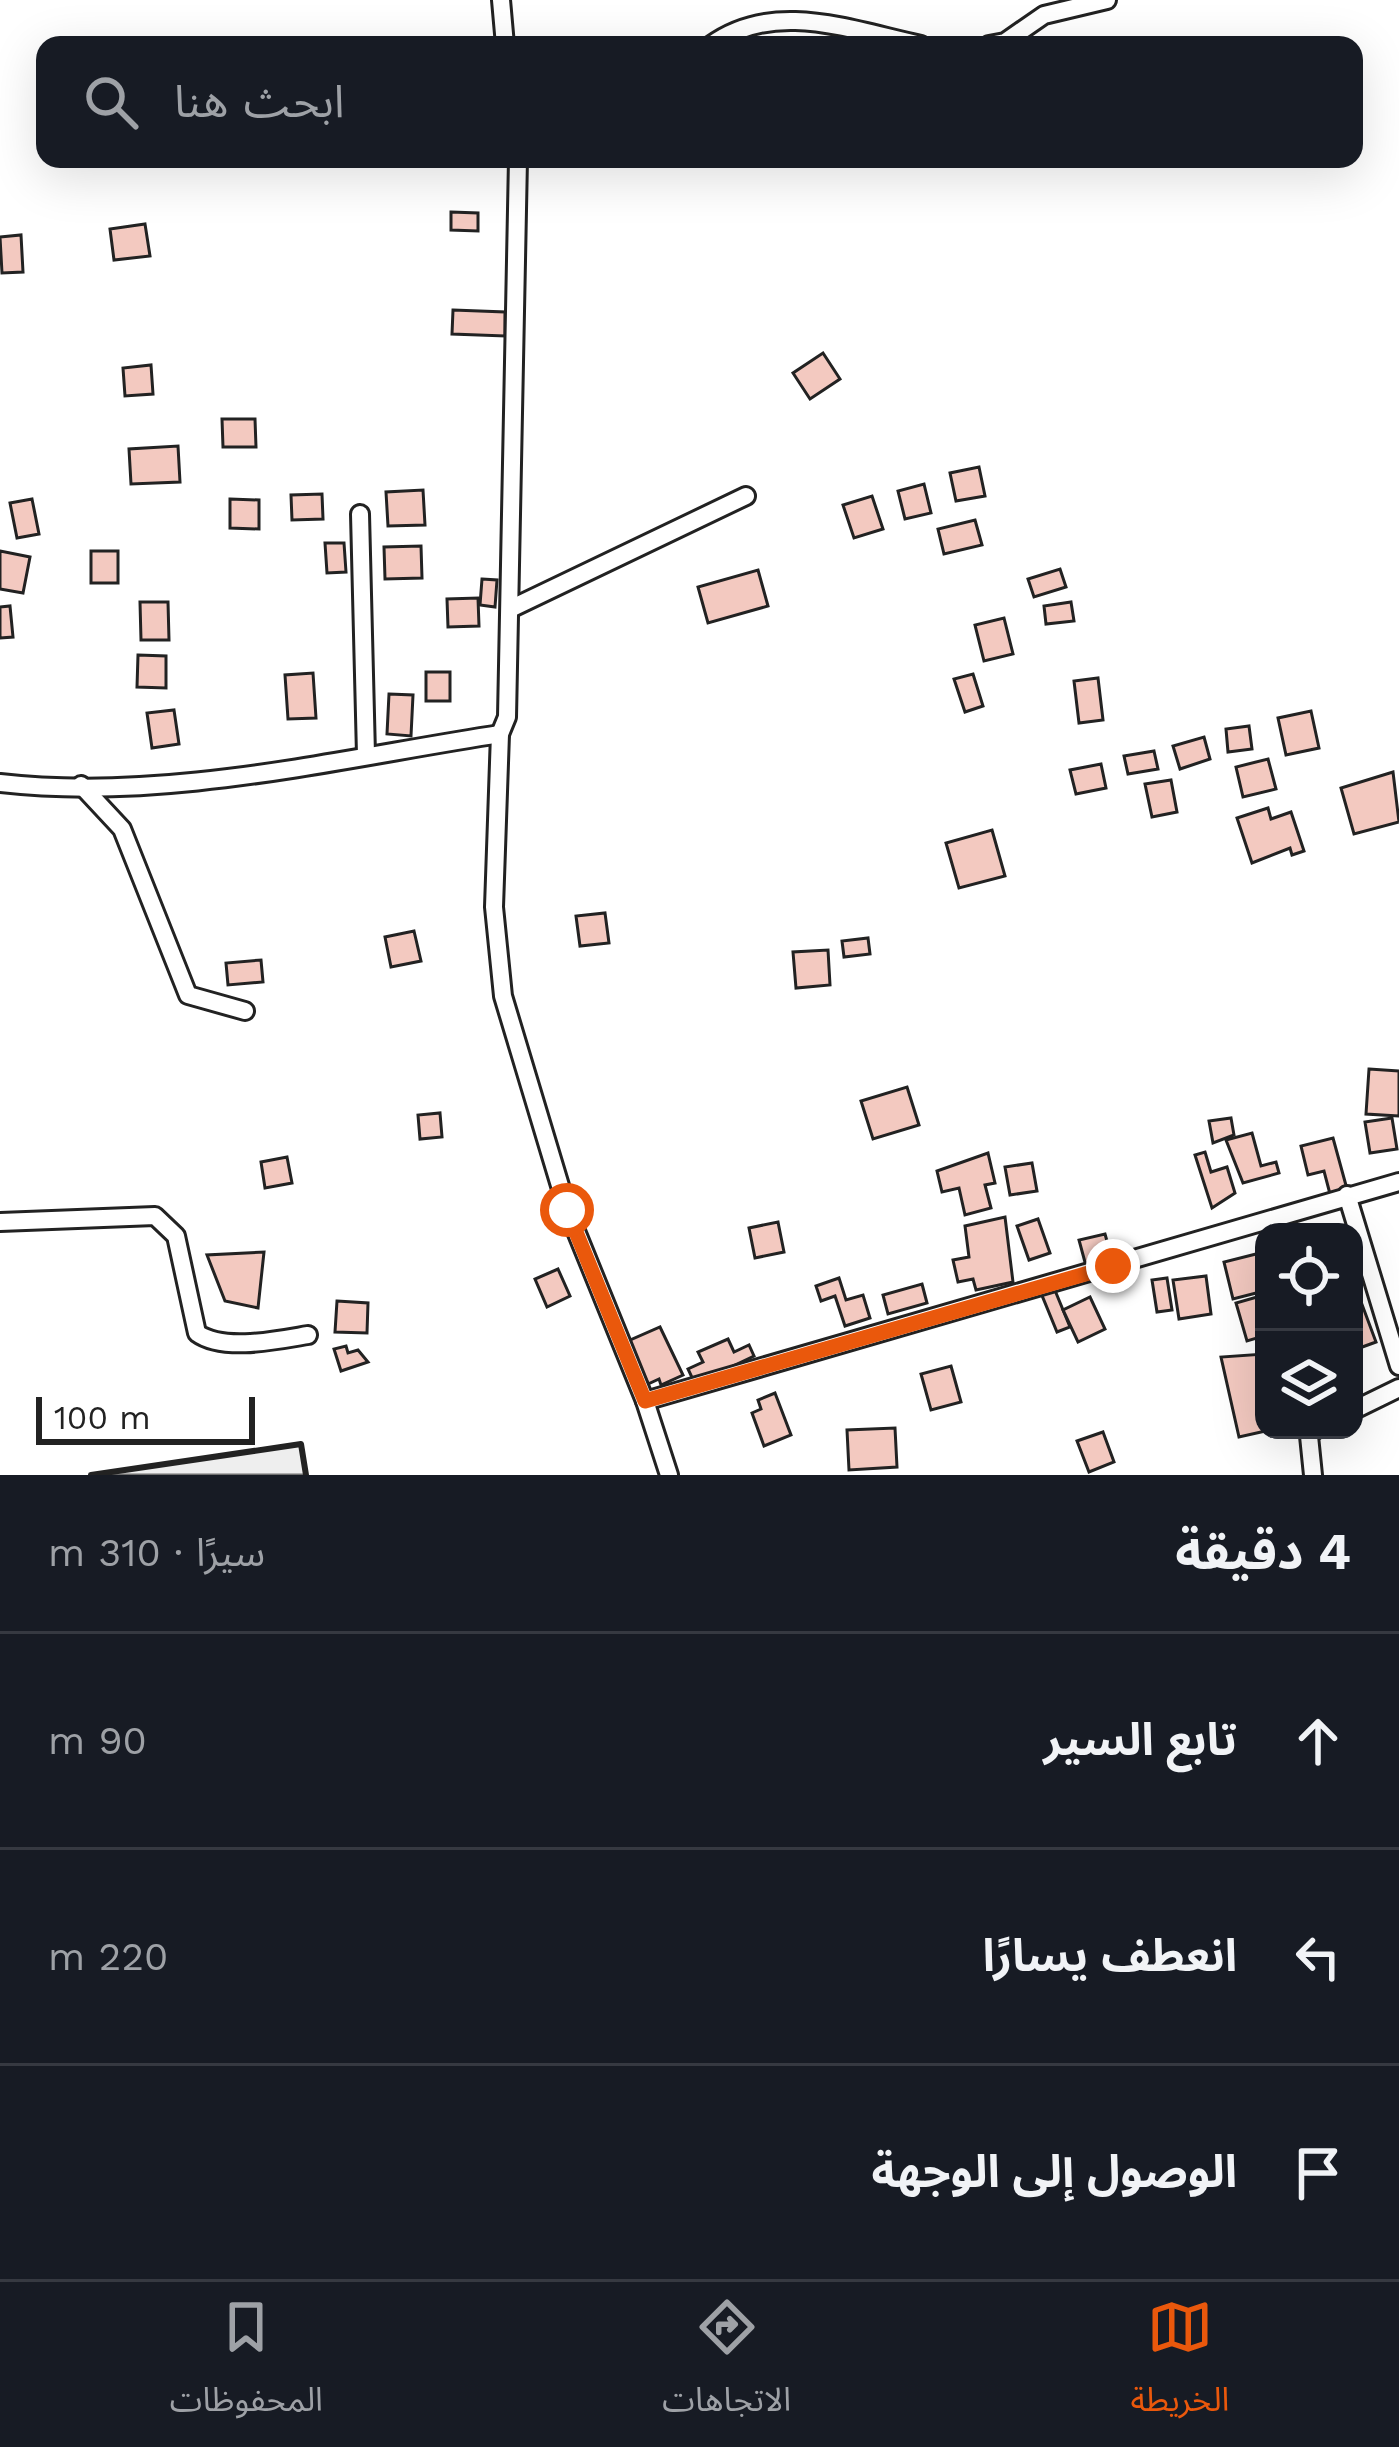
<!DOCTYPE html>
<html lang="ar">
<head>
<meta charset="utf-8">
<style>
  :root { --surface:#171b24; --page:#20242c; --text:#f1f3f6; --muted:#9ea1a6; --line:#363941; --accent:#ea580c }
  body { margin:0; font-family:"Work Sans","Noto Sans Arabic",sans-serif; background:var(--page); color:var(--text); direction:rtl }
  .controls { position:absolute; right:36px; bottom:36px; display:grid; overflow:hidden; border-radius:24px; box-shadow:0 12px 48px #0002 }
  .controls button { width:108px; height:108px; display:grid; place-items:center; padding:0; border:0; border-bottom:3px solid var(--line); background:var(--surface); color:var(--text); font:60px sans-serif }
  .scale { position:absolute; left:36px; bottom:30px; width:219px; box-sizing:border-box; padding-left:12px; border:6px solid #222; border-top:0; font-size:33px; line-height:42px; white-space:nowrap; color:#222; -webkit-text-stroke:9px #fff; paint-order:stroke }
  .stop { position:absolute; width:36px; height:36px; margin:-27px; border:9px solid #ea580c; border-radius:50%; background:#fff }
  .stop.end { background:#ea580c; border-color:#fff; box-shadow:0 3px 12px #0008 }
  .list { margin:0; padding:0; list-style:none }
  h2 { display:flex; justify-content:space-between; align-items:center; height:156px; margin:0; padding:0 48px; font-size:51px }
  h2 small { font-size:39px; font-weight:400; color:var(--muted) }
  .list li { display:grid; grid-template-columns:78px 1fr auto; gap:36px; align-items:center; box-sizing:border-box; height:216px; padding:0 48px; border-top:3px solid var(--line) }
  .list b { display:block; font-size:45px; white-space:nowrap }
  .list em { font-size:39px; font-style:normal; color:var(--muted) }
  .icon { flex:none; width:66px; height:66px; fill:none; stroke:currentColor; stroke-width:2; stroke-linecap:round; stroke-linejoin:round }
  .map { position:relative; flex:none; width:1399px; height:1475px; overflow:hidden; direction:ltr }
  .search { position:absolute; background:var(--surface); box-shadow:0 12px 48px #0002; left:36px; right:36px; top:36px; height:132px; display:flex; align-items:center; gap:30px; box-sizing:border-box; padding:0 42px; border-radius:24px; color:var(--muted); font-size:45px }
  .sheet { height:804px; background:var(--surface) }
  nav { display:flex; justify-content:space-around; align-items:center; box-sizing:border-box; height:168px; border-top:3px solid var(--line); background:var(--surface); font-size:33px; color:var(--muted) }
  nav a { display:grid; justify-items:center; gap:6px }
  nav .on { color:var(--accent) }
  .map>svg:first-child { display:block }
  .green { fill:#eee; stroke:#6f6f6f; stroke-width:3 }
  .building { fill:#f3c9c0; stroke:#222; stroke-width:3 }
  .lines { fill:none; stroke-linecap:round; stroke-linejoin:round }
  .minor-casing { stroke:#222; stroke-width:22 }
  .minor { stroke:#fff; stroke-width:16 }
  .wall { stroke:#222; stroke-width:6 }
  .route { stroke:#ea580c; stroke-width:15 }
</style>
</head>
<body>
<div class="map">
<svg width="1399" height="1475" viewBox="0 0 1399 1475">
  <rect width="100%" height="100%" fill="#fff"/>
  <polygon class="green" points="301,1444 306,1475 91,1475"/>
  <g class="building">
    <polygon points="451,212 478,213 478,231 451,230"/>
    <polygon points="145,224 150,256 114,260 110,229"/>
    <polygon points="21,235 23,272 2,273 0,237"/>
    <polygon points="453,310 505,312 505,336 452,334"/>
    <polygon points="823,353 840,379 810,399 793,373"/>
    <polygon points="151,365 153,394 125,396 123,368"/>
    <polygon points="222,419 255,419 256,447 223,447"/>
    <polygon points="178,446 180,482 131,484 129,449"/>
    <polygon points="979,467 985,496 956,501 950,473"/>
    <polygon points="924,484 931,513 905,519 898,491"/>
    <polygon points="423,490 425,525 388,526 386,492"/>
    <polygon points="322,494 323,519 292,520 291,495"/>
    <polygon points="872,496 883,529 854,538 843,505"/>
    <polygon points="32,499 39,534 17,538 10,503"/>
    <polygon points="230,499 259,500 259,529 230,528"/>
    <polygon points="975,520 982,545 944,554 938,529"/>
    <polygon points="325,543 344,543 346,572 327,573"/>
    <polygon points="421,546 422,578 385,579 384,547"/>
    <polygon points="0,551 30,557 23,593 0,589"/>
    <rect x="91" y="551" width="27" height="32"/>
    <polygon points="1060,569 1066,587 1034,597 1028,579"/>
    <polygon points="758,570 768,606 708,623 698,587"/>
    <polygon points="482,579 497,580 495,607 480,605"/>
    <polygon points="478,598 479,626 448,627 447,599"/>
    <polygon points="140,602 168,602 169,640 141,640"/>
    <polygon points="1071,602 1074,621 1046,624 1044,606"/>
    <polygon points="10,606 13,637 0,638 0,607"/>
    <polygon points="1004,618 1013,654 984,661 975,625"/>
    <polygon points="138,655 166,656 166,688 137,687"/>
    <rect x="426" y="672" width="24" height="29"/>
    <polygon points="313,673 316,718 288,719 285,675"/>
    <polygon points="973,674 983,706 965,712 954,679"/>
    <polygon points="1098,678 1103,720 1079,723 1074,681"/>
    <polygon points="389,694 413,695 411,736 387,734"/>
    <polygon points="174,710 179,744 152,748 147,713"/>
    <polygon points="1311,711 1319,748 1286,755 1278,718"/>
    <polygon points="1249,726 1252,749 1228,752 1226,729"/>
    <polygon points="1204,737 1210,759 1180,769 1173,746"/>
    <polygon points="1154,751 1158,769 1128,774 1124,756"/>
    <polygon points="1268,759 1276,789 1243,797 1236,767"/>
    <polygon points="1101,764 1106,788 1076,794 1070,770"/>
    <polygon points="1393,772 1399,822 1354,834 1341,788"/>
    <polygon points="1171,780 1177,812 1152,817 1145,784"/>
    <polygon points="1268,808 1271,819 1291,812 1304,851 1292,855 1290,848 1252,863 1237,818"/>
    <polygon points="992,830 1005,876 959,888 946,843"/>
    <polygon points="605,913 609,943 580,946 576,916"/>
    <polygon points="414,931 421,961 391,967 385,937"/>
    <polygon points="868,938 870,954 844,957 842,941"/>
    <polygon points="828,950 830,985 796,988 793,952"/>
    <polygon points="261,960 263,982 228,985 226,963"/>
    <polygon points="1369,1069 1399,1071 1399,1116 1366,1114"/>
    <polygon points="907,1087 919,1125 873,1139 861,1101"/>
    <polygon points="440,1113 442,1137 420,1139 418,1115"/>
    <polygon points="1231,1118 1234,1135 1213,1143 1209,1121"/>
    <polygon points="1392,1118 1397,1149 1370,1153 1365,1122"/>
    <polygon points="1252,1133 1261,1166 1276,1162 1279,1173 1243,1183 1226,1140"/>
    <polygon points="1333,1138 1347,1189 1330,1194 1324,1171 1308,1175 1301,1146"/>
    <polygon points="1205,1152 1211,1172 1227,1167 1235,1193 1212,1208 1195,1155"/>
    <polygon points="988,1153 995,1183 985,1185 991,1208 965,1215 959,1188 942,1192 937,1171"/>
    <polygon points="287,1157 292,1183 265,1188 261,1162"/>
    <polygon points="1032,1163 1037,1191 1010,1195 1005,1167"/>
    <polygon points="1005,1217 1013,1282 976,1290 973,1279 958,1282 953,1260 969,1257 965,1226"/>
    <polygon points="1038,1219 1050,1253 1029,1260 1017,1226"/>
    <polygon points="778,1222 784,1252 755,1258 749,1228"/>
    <polygon points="1105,1234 1112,1259 1086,1266 1079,1240"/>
    <polygon points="264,1252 258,1308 225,1301 207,1255"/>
    <polygon points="1264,1252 1264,1291 1233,1299 1224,1262"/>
    <polygon points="558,1269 570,1296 547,1307 535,1279"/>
    <polygon points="1206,1276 1211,1314 1179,1319 1173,1280"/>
    <polygon points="839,1278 846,1300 863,1295 870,1318 845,1326 835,1296 821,1301 816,1286"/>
    <polygon points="1167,1278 1172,1310 1157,1312 1152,1280"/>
    <polygon points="1354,1283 1376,1342 1354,1350"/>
    <polygon points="922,1284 927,1303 888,1314 883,1295"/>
    <polygon points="1054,1288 1070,1327 1057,1332 1041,1293"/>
    <polygon points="1264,1295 1264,1336 1247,1341 1236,1303"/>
    <polygon points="1090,1297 1105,1329 1078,1342 1063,1310"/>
    <polygon points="337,1301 368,1303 367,1333 335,1332"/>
    <polygon points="660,1327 683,1375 661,1385 659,1379 648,1384 628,1341"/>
    <polygon points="728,1339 734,1352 749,1345 754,1356 695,1384 688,1369 703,1362 698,1352"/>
    <polygon points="346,1346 348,1353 358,1350 368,1362 341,1371 334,1349"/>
    <polygon points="1264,1354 1264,1430 1270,1430 1239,1437 1221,1357"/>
    <polygon points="951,1366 961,1402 931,1410 921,1374"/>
    <polygon points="775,1393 791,1435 764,1446 752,1413 761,1409 758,1400"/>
    <polygon points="895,1428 897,1467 849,1470 847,1430"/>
    <polygon points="1103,1432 1114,1462 1089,1472 1077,1441"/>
  </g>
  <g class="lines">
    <g class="minor-casing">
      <g id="minor">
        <polyline points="501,0 505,45"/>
        <path d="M711,45C774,0 847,29 921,45"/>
        <polyline points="989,45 1005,42 1044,15 1107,0"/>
        <polyline points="518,159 507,717 500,734 494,907 503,996 567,1209 645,1401 1399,1182"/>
        <polyline points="360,514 366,755"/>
        <polyline points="510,609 746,496"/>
        <path d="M0,783C165,802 337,759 500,734"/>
        <polyline points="81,785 122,829 188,995 245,1011"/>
        <polyline points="1347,1195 1399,1366"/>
        <path d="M0,1222L155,1216L176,1236L197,1333C223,1352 278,1340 308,1335"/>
        <polyline points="645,1401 669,1475"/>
        <polyline points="1354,1410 1399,1388"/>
        <polyline points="1313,1475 1309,1436 1315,1430"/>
      </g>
    </g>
    <use href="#minor" class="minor"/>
    <polyline class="wall" points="91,1475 301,1444 306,1475"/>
  </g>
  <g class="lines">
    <polyline class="route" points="567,1210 645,1401 1113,1266"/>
  </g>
</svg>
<div class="controls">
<button><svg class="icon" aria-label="locate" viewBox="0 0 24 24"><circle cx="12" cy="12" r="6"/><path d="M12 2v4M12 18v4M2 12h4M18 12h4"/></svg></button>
<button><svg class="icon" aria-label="layers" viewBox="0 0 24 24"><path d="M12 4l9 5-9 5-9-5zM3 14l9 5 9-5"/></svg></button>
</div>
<div class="scale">100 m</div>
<div class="stop" style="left:567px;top:1210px"></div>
<div class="stop end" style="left:1113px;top:1266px"></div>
<div class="search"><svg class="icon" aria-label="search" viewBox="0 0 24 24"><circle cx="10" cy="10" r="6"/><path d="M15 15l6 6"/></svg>ابحث هنا</div>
</div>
<section class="sheet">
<h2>4 دقيقة<small>سيرًا · 310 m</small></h2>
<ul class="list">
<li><svg class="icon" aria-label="ahead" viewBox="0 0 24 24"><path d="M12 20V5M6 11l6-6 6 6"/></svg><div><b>تابع السير</b></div><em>90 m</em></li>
<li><svg class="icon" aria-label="left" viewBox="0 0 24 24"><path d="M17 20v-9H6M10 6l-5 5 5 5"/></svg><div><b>انعطف يسارًا</b></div><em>220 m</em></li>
<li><svg class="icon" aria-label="arrive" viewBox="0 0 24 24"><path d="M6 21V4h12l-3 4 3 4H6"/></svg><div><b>الوصول إلى الوجهة</b></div></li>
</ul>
</section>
<nav>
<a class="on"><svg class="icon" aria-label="map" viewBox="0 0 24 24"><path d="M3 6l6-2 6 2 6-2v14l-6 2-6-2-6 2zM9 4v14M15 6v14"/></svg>الخريطة</a>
<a><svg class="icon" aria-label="directions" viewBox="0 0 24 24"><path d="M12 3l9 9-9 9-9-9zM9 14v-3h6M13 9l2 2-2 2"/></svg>الاتجاهات</a>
<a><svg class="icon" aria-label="saved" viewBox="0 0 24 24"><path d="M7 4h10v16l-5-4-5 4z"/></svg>المحفوظات</a>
</nav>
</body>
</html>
